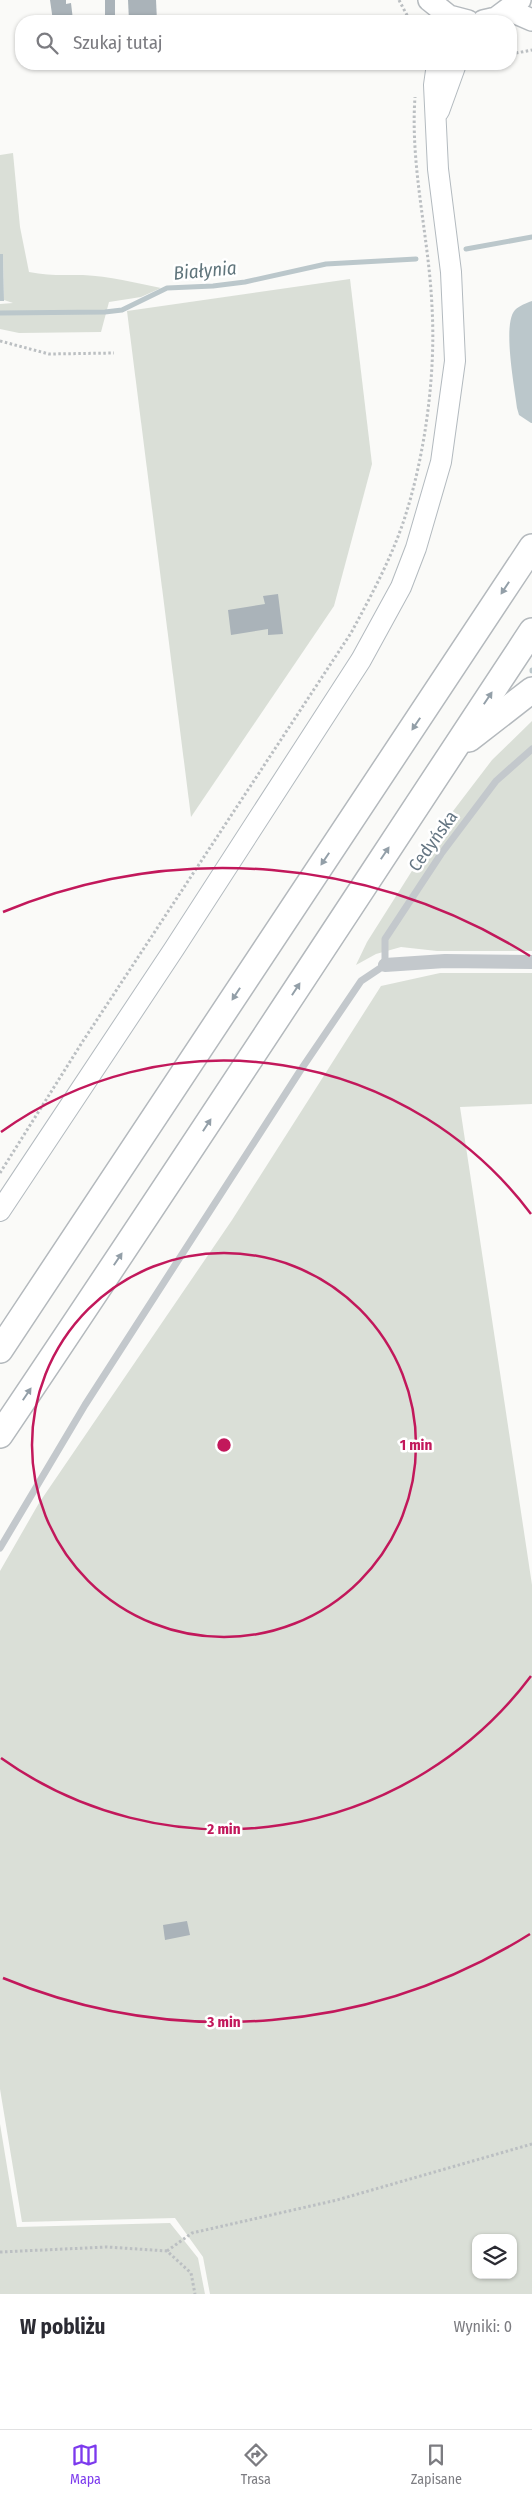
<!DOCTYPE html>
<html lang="pl">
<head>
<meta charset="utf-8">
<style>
  :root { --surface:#fff; --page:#f2f2f3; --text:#2b2b33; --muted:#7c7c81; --line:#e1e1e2; --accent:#7c3aed }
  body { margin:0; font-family:"Fira Sans Condensed",sans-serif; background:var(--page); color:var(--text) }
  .controls { position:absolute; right:15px; bottom:15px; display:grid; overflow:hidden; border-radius:10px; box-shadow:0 1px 4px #0004 }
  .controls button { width:45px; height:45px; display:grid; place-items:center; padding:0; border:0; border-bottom:1px solid var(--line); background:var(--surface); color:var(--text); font:25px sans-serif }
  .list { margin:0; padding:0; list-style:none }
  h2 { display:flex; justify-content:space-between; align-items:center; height:65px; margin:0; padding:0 20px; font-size:21px }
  h2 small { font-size:16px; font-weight:400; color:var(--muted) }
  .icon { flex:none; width:28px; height:28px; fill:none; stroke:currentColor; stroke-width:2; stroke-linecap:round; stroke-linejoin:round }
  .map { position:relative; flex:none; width:532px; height:2294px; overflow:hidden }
  .search { position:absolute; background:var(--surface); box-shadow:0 1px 4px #0004; left:15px; right:15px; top:15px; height:55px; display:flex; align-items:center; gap:12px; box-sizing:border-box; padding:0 18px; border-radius:20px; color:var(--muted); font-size:19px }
  .sheet { height:135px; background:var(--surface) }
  nav { display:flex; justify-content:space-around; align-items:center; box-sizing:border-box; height:70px; border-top:1px solid var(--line); background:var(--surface); font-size:14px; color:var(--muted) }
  nav a { display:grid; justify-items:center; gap:2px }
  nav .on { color:var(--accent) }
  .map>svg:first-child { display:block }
  .green { fill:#dadfd7; fill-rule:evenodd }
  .water { fill:#bbc7cb }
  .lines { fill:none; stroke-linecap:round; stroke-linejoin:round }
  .stream { stroke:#bbc7cb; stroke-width:5 }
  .building { fill:#aab3b9 }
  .secondary-casing { stroke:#b3babf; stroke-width:22 }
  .primary-casing { stroke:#b5babe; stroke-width:24 }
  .highway-casing { stroke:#b4b9bd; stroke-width:28 }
  .path { stroke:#bbbfc2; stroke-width:3; stroke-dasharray:2.5 2.5; stroke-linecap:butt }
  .lane { stroke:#c3c8cc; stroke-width:7 }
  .street { stroke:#c3c8cc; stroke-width:14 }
  .secondary { stroke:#fff; stroke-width:20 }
  .primary { stroke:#fff; stroke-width:21 }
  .highway { stroke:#fff; stroke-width:25 }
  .oneway { fill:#939fa8 }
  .ring { fill:none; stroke:#c2185b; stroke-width:2.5 }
  .labels { text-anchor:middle; stroke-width:5; stroke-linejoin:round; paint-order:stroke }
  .street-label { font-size:18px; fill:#657683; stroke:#fff }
  .water-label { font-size:19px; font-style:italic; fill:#60757c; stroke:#fff }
  .centre { fill:#c2185b; stroke:#fff; stroke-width:2.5 }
  .ring-label { font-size:15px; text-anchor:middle; font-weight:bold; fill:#c2185b; stroke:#fff; stroke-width:5; stroke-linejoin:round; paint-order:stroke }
</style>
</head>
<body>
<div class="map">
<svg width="532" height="2294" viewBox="0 0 532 2294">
  <rect width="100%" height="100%" fill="#fafaf8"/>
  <g class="green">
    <path d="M13,153L20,227L29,272C48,276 64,275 83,275C109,276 136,283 161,288L141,297L109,302L101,332L19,333L0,329V304L13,303L4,300L3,254H0V155Z"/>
    <polygon points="350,279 372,464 334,606 191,817 127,311"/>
    <polygon points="532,721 532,951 437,951 401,947 376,954 356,965 367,942 434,836 492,760"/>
    <path d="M440,973H532V1104L460,1107L532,1585V2294H210L203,2257L175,2218L22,2222L0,2089V1571L39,1503L232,1220L381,986ZM476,2238H513V2275H476Z"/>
    <polygon points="0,2124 17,2227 170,2223 198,2258 205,2294 0,2294"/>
  </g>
  <g class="water">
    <polygon points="0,254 3,254 4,301 0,301"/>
    <path d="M532,301V423H531L519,415L517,408C515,389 502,324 515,310C519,306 526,303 532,301Z"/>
  </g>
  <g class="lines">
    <g class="stream">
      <polyline points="466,249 532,237"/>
      <polyline points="0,313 105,312 122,310 167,288 213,286 245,282 326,264 416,259"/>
      <polyline points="532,670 532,671"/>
    </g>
  </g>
  <g class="building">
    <polygon points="50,0 66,0 66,4 71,3 73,20 53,21"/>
    <rect x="105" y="0" width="10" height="21"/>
    <polygon points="128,0 156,0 157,21 129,21"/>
    <polygon points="278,594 283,634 268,635 268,629 231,635 228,610 265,604 263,596"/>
    <polygon points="187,1921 190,1935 165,1940 163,1925"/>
  </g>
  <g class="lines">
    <g class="secondary-casing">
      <g id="secondary">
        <polyline points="439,111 456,64"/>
        <polyline points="0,1211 174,949 361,660 401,587 416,548 441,462 455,361 451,272 438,169 434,85 437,64"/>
      </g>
    </g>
    <g class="primary-casing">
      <g id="primary">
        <polyline points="429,0 449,16 468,21"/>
        <polyline points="509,10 532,20"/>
        <polyline points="483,21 496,18 520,0"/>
      </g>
    </g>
    <g class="highway-casing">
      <g id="highway">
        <polyline points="469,739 532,690"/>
        <polyline points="0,1350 532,547"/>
        <path d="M0,1435C180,1168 355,899 532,631"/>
      </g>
    </g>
    <g class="path">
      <polyline points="399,0 410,21"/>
      <polyline points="511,54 532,50"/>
      <polyline points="0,341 49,354 114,353"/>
      <path d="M0,1173L83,1041L351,633C371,596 391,559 404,520C425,456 436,374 432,307C429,237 410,167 415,97"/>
      <polyline points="167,2251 192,2233 337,2200 532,2144"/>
      <polyline points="0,2252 107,2247 167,2251 191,2273 195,2294"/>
    </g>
    <polyline class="lane" points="0,1548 85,1405 300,1071 361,981 385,965 385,939 441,854 496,781 532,749"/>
    <polyline class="street" points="385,965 445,961 532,962"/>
    <use href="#secondary" class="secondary"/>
    <use href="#primary" class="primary"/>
    <use href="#highway" class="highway"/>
  </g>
  <defs><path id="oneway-solid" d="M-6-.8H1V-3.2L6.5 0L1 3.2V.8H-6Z" transform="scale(1.25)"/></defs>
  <g class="oneway">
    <use href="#oneway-solid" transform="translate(505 588) rotate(123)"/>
    <use href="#oneway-solid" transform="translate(488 698) rotate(-56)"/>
    <use href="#oneway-solid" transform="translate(416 724) rotate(124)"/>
    <use href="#oneway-solid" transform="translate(385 853) rotate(-56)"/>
    <use href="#oneway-solid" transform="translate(325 859) rotate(124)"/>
    <use href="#oneway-solid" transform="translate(296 989) rotate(-57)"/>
    <use href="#oneway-solid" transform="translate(236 994) rotate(123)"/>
    <use href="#oneway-solid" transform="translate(207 1125) rotate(-57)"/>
    <use href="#oneway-solid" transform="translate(118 1259) rotate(-56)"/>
    <use href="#oneway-solid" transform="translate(27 1394) rotate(-56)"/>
  </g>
  <g class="ring">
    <circle cx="224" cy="1445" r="192"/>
    <path d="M531 1676A384 384 0 0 1 1 1758M1 1132A384 384 0 0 1 531 1214"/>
    <path d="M530 1934A577 577 0 0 1 3 1978M3 912A577 577 0 0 1 530 956"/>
  </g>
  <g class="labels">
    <g class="street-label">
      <text transform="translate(433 841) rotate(-54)" y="6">Cedyńska</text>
    </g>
    <g class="water-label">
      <text transform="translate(205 270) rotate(-5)" y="7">Białynia</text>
    </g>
  </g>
  <circle cx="224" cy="1445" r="8" class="centre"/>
  <g class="ring-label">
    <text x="416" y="1450">1 min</text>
    <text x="224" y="1834">2 min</text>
    <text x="224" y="2027">3 min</text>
  </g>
</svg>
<div class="controls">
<button><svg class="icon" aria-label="layers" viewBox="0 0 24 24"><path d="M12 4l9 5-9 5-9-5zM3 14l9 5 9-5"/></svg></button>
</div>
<div class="search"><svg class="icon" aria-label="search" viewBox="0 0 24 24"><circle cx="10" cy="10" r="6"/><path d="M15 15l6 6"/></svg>Szukaj tutaj</div>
</div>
<section class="sheet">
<h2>W pobliżu<small>Wyniki: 0</small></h2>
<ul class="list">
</ul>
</section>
<nav>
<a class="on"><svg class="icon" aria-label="map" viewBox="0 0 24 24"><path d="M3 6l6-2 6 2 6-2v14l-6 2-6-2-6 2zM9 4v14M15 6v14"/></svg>Mapa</a>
<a><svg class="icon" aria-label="directions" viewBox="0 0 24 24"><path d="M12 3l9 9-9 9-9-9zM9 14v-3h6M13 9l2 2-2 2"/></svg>Trasa</a>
<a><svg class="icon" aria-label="saved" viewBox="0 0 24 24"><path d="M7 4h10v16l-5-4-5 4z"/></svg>Zapisane</a>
</nav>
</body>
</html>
